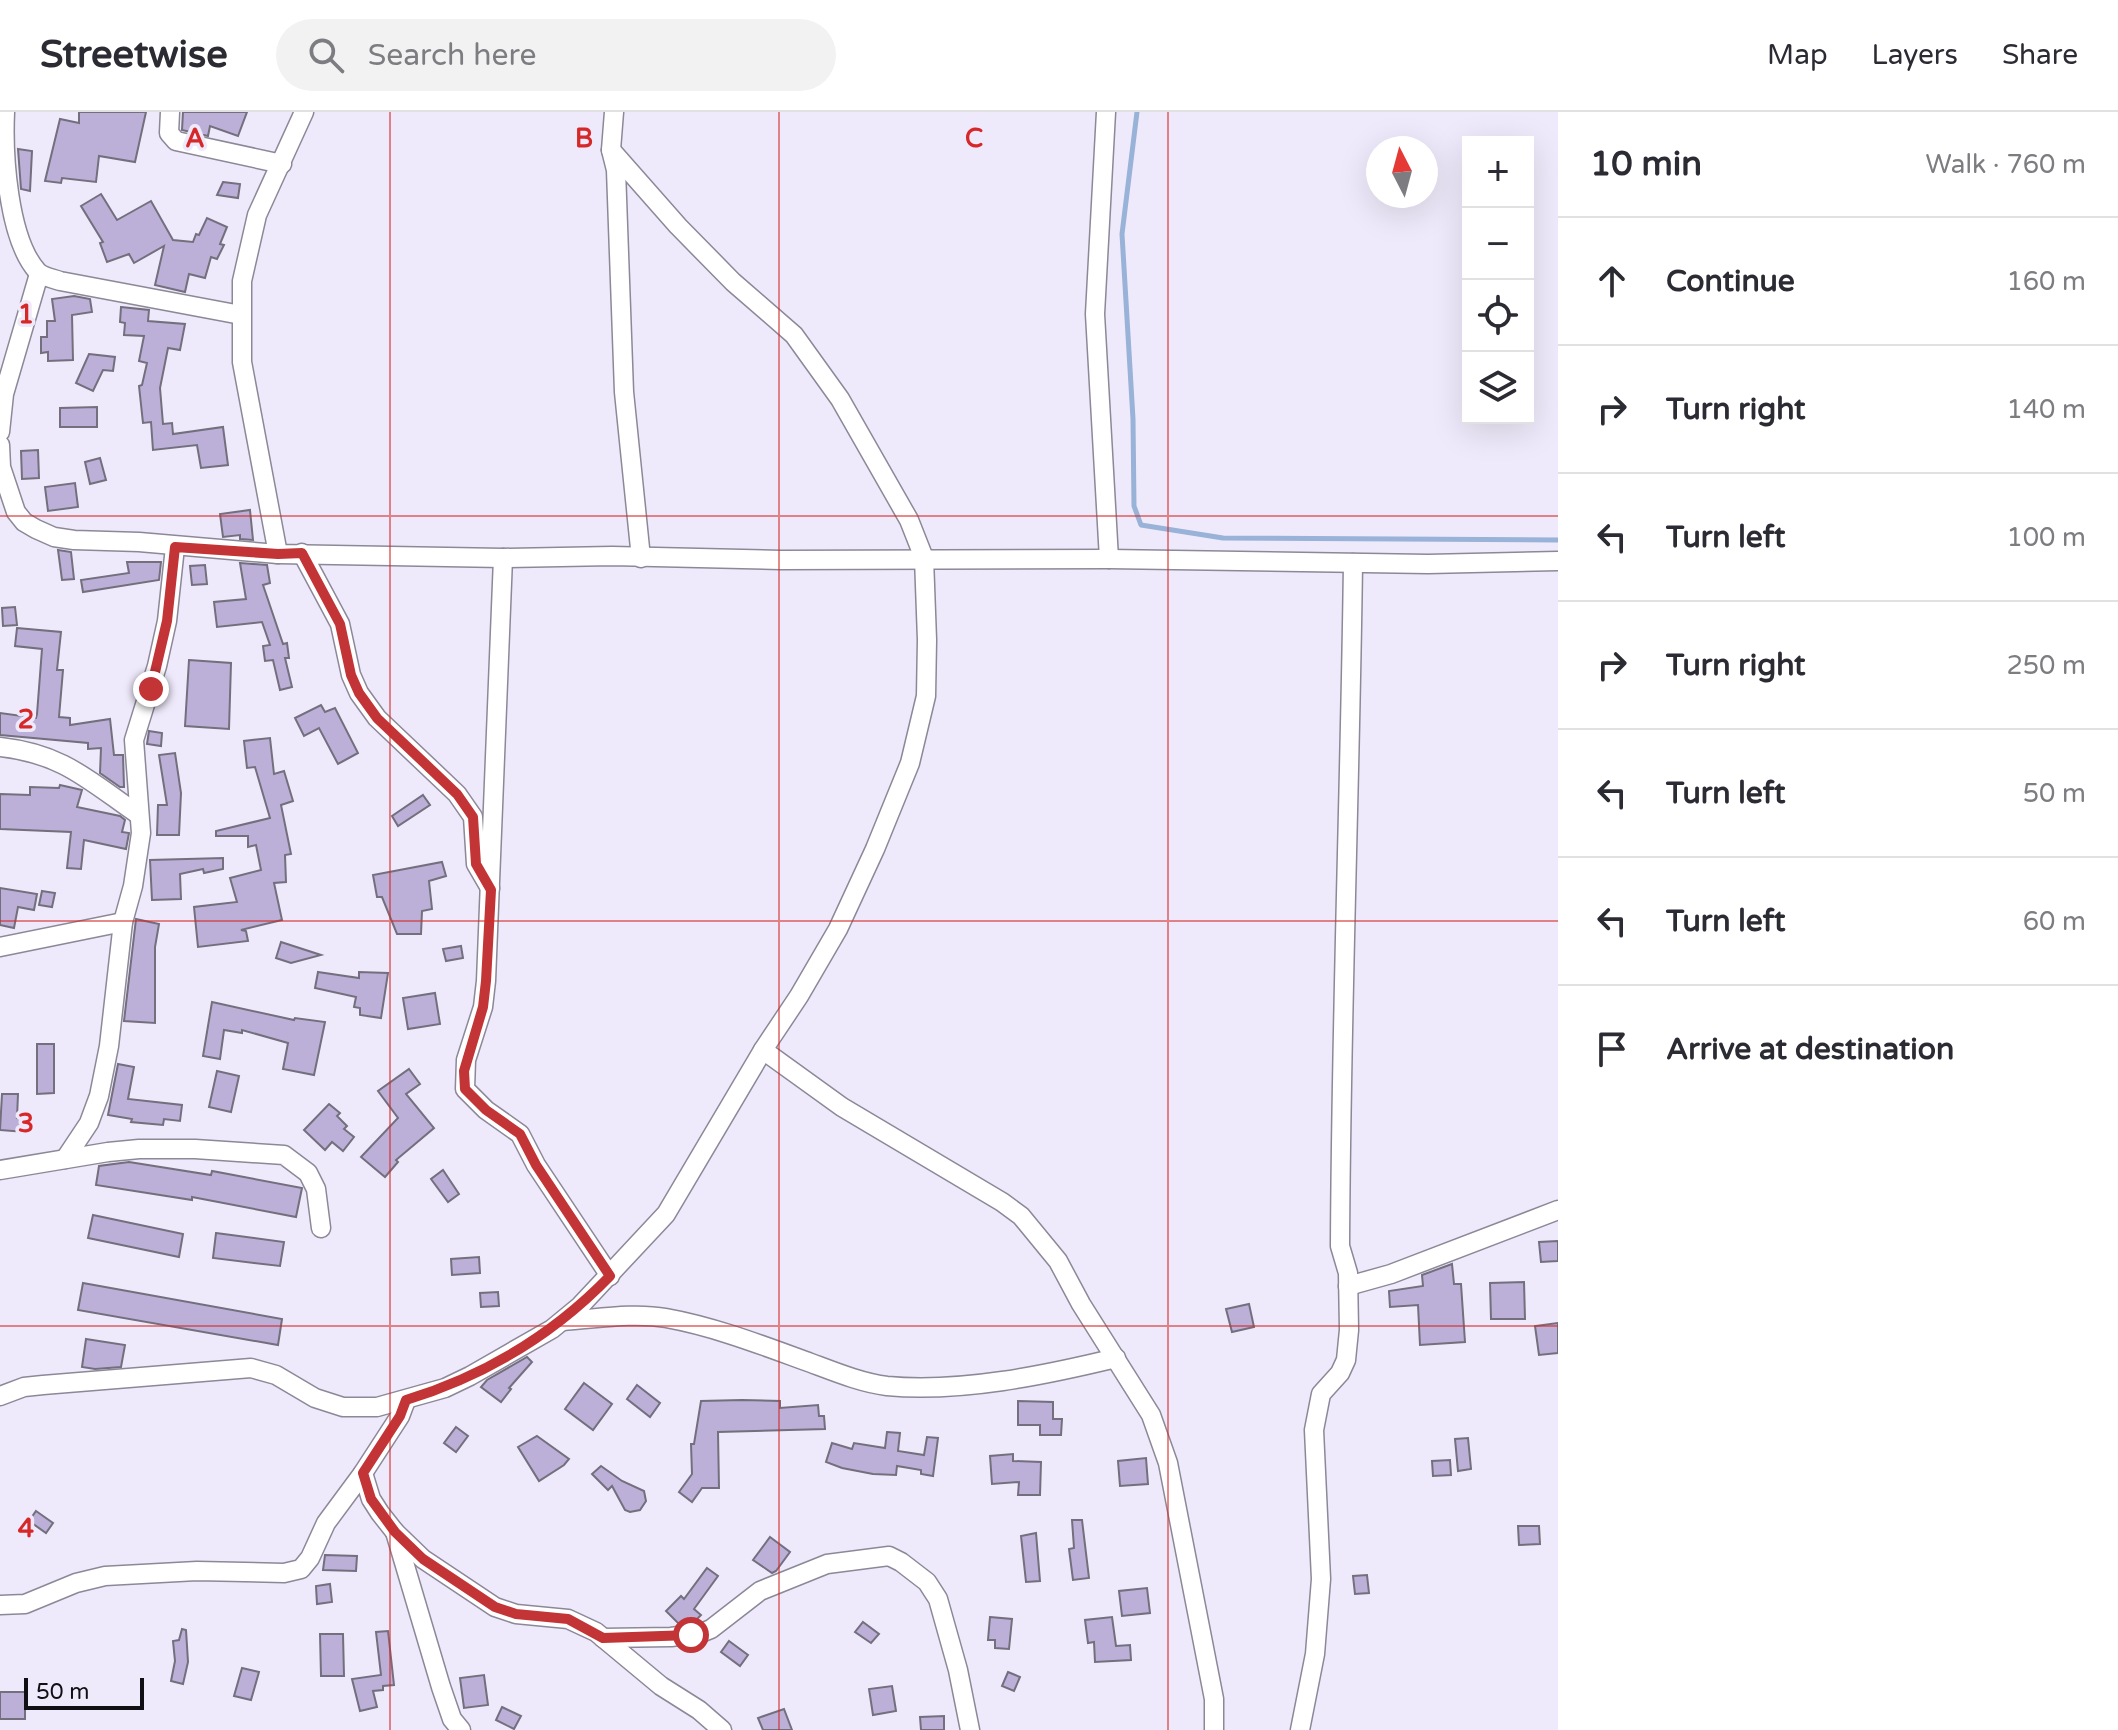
<!DOCTYPE html>
<html lang="en">
<head>
<meta charset="utf-8">
<style>
  :root { --surface:#fff; --page:#f2f2f3; --text:#2b2b33; --muted:#7c7c81; --line:#e1e1e2 }
  body { margin:0; font-family:"Varela Round",sans-serif; background:var(--page); color:var(--text) }
  .controls { position:absolute; right:24px; top:24px; display:grid; overflow:hidden; border-radius:0px; box-shadow:0 8px 32px #0002 }
  .controls button { width:72px; height:72px; display:grid; place-items:center; padding:0; border:0; border-bottom:2px solid var(--line); background:var(--surface); color:var(--text); font:40px sans-serif }
  .compass { position:absolute; left:1366px; top:24px; width:72px; height:72px; border-radius:50%; background:var(--surface); box-shadow:0 8px 32px #0002; rotate:354deg }
  .scale { position:absolute; left:24px; bottom:20px; width:120px; box-sizing:border-box; padding-left:8px; border:4px solid #100f14; border-top:0; font-size:22px; line-height:28px; white-space:nowrap; color:#100f14; -webkit-text-stroke:6px #efeafb; paint-order:stroke }
  .stop { position:absolute; width:24px; height:24px; margin:-18px; border:6px solid #c33437; border-radius:50%; background:#fff }
  .stop.end { background:#c33437; border-color:#fff; box-shadow:0 2px 8px #0008 }
  .list { margin:0; padding:0; list-style:none }
  h2 { display:flex; justify-content:space-between; align-items:center; height:104px; margin:0; padding:0 32px; font-size:34px }
  h2 small { font-size:26px; font-weight:400; color:var(--muted) }
  .list li { display:grid; grid-template-columns:52px 1fr auto; gap:24px; align-items:center; box-sizing:border-box; height:128px; padding:0 32px; border-top:2px solid var(--line) }
  .list b { display:block; font-size:30px; white-space:nowrap }
  .list em { font-size:26px; font-style:normal; color:var(--muted) }
  .icon { flex:none; width:44px; height:44px; fill:none; stroke:currentColor; stroke-width:2; stroke-linecap:round; stroke-linejoin:round }
  .map { position:relative; flex:none; width:1558px; height:1618px; overflow:hidden }
  header { display:flex; align-items:center; gap:48px; box-sizing:border-box; height:112px; padding:0 40px; background:var(--surface); border-bottom:2px solid var(--line) }
  header strong { font-size:38px }
  nav { display:flex; gap:44px; margin-inline-start:auto; font-size:28px }
  .search { width:560px; height:72px; background:var(--page); display:flex; align-items:center; gap:20px; box-sizing:border-box; padding:0 28px; border-radius:44px; color:var(--muted); font-size:30px }
  main { display:flex }
  aside { flex:1; background:var(--surface) }
  .map>svg:first-child { display:block }
  .lines { fill:none; stroke-linecap:round; stroke-linejoin:round }
  .stream { stroke:#99b2d7; stroke-width:5 }
  .building { fill:#bcb0d9; stroke:#736f7d; stroke-width:2 }
  .minor-casing { stroke:#8c8897; stroke-width:21 }
  .minor { stroke:#fff; stroke-width:18 }
  .route { stroke:#c33437; stroke-width:10 }
  .grid { fill:none; stroke:#d62828; stroke-width:2; stroke-opacity:0.55 }
  .grid-label { font-size:26px; text-anchor:middle; font-weight:bold; fill:#d62828; stroke:#efeafb; stroke-width:7; stroke-linejoin:round; paint-order:stroke }
</style>
</head>
<body>
<header>
<strong>Streetwise</strong>
<div class="search"><svg class="icon" aria-label="search" viewBox="0 0 24 24"><circle cx="10" cy="10" r="6"/><path d="M15 15l6 6"/></svg>Search here</div>
<nav><a>Map</a><a>Layers</a><a>Share</a></nav>
</header>
<main>
<div class="map">
<svg width="1558" height="1618" viewBox="0 0 1558 1618">
  <rect width="100%" height="100%" fill="#efeafb"/>
  <g class="lines">
    <polyline class="stream" points="1137,0 1122,122 1133,307 1134,394 1141,413 1223,426 1558,428"/>
  </g>
  <g class="building">
    <polygon points="79,0 146,0 135,50 99,44 96,70 62,66 61,71 45,69 60,7 79,11"/>
    <polygon points="183,0 247,0 238,24 210,14 208,24 182,18"/>
    <polygon points="18,37 32,39 30,79 21,77"/>
    <polygon points="223,70 240,72 238,86 217,83"/>
    <polygon points="101,82 117,108 151,89 173,128 193,130 196,122 199,123 207,106 227,115 220,132 224,133 217,147 211,145 205,166 189,162 185,180 155,173 164,134 134,151 129,142 107,150 100,131 103,130 81,94"/>
    <polygon points="74,184 90,187 92,200 72,203 73,248 48,249 48,240 41,241 41,225 47,225 47,209 55,209 52,187"/>
    <polygon points="121,195 149,198 148,209 185,212 180,238 168,236 160,276 163,312 172,311 173,322 223,315 228,353 201,356 197,333 153,338 151,310 143,311 139,274 142,273 147,251 139,249 144,224 124,223 125,211 120,210"/>
    <polygon points="89,242 115,245 113,259 103,258 93,279 76,271"/>
    <polygon points="97,295 97,315 60,315 60,296"/>
    <polygon points="38,338 39,366 22,367 21,339"/>
    <polygon points="100,346 106,368 90,372 85,350"/>
    <polygon points="75,371 78,395 48,399 45,375"/>
    <polygon points="250,398 253,428 240,427 240,423 223,425 220,402"/>
    <polygon points="58,438 71,440 74,467 62,468"/>
    <polygon points="127,450 161,450 159,468 83,480 81,468 129,461"/>
    <polygon points="240,451 267,453 270,471 263,473 283,532 287,531 289,546 285,546 292,575 280,578 273,548 265,549 263,534 270,533 262,510 217,515 214,490 246,487"/>
    <polygon points="205,453 207,472 192,473 190,454"/>
    <polygon points="15,495 17,513 3,514 2,496"/>
    <polygon points="17,516 61,520 57,558 63,558 59,605 70,606 70,613 110,607 114,643 123,643 124,675 120,675 100,661 101,636 88,637 88,631 0,623 0,601 36,606 37,602 42,537 15,534"/>
    <polygon points="189,548 231,551 229,617 185,614"/>
    <polygon points="321,593 325,600 335,596 358,641 338,652 319,616 304,624 295,606"/>
    <polygon points="149,619 162,621 161,634 147,632"/>
    <polygon points="270,626 274,662 284,659 293,689 281,693 291,742 285,743 286,770 274,771 282,808 241,818 246,819 248,829 198,835 194,795 237,790 230,766 261,758 256,733 248,735 248,724 216,724 216,719 270,706 255,655 247,656 244,629"/>
    <polygon points="175,641 181,681 179,723 157,723 158,693 167,693 159,643"/>
    <polygon points="60,673 82,678 77,695 120,704 125,708 122,720 129,721 126,737 84,728 81,757 67,756 71,720 0,717 0,682 30,683 30,675 59,676"/>
    <polygon points="423,683 430,693 398,714 392,704"/>
    <polygon points="223,746 223,757 204,761 203,757 180,762 181,787 152,788 150,748"/>
    <polygon points="442,750 446,764 429,769 432,797 422,799 421,822 397,822 382,785 377,785 373,763"/>
    <polygon points="0,776 37,782 34,798 18,795 14,816 0,813"/>
    <polygon points="42,779 55,781 52,795 39,793"/>
    <polygon points="136,807 159,812 155,835 155,911 124,909"/>
    <polygon points="281,830 321,843 291,851 276,846"/>
    <polygon points="461,834 463,846 446,849 443,837"/>
    <polygon points="318,860 359,866 359,860 388,861 381,906 360,903 360,896 354,895 356,885 315,876"/>
    <polygon points="435,881 440,912 408,917 403,886"/>
    <polygon points="212,890 294,908 295,906 325,910 314,963 283,957 288,931 242,918 242,921 224,918 220,947 203,944"/>
    <polygon points="37,932 54,932 54,981 37,982"/>
    <polygon points="118,952 134,955 128,987 182,993 180,1009 164,1007 163,1013 131,1010 132,1007 108,1003"/>
    <polygon points="409,957 420,972 406,982 434,1016 396,1048 398,1050 385,1065 361,1045 398,1006 378,979"/>
    <polygon points="217,959 239,964 231,1000 209,995"/>
    <polygon points="2,982 18,982 17,1006 26,1007 25,1020 0,1018"/>
    <polygon points="329,992 340,1001 337,1004 347,1014 344,1017 354,1025 343,1039 332,1030 325,1038 304,1018"/>
    <polygon points="129,1050 211,1063 212,1059 302,1076 296,1105 192,1085 192,1088 96,1073 99,1054"/>
    <polygon points="443,1058 459,1082 448,1090 431,1067"/>
    <polygon points="93,1103 183,1122 179,1145 88,1126"/>
    <polygon points="216,1121 284,1130 280,1154 213,1146"/>
    <polygon points="1558,1129 1558,1149 1541,1150 1539,1130"/>
    <polygon points="479,1145 480,1161 452,1163 451,1147"/>
    <polygon points="1452,1152 1454,1172 1461,1172 1465,1230 1420,1233 1418,1193 1390,1195 1389,1179 1423,1174 1422,1163"/>
    <polygon points="1524,1170 1525,1207 1491,1207 1490,1171"/>
    <polygon points="83,1171 282,1207 278,1233 78,1198"/>
    <polygon points="498,1180 499,1194 481,1195 480,1181"/>
    <polygon points="1249,1192 1254,1215 1232,1220 1226,1197"/>
    <polygon points="1558,1211 1558,1241 1539,1243 1535,1214"/>
    <polygon points="86,1227 125,1233 121,1255 95,1257 82,1255"/>
    <polygon points="527,1245 532,1250 509,1276 511,1277 501,1290 481,1275 487,1268"/>
    <polygon points="584,1271 612,1292 593,1318 565,1297"/>
    <polygon points="637,1273 660,1291 650,1305 627,1287"/>
    <polygon points="742,1288 780,1289 780,1296 818,1293 819,1304 824,1304 825,1317 718,1320 719,1376 702,1376 692,1390 679,1380 692,1362 691,1332 694,1332 701,1289"/>
    <polygon points="1018,1289 1053,1290 1053,1307 1062,1307 1061,1323 1040,1323 1040,1313 1018,1313"/>
    <polygon points="456,1315 468,1324 456,1340 444,1331"/>
    <polygon points="887,1320 900,1321 898,1339 924,1343 927,1325 938,1326 933,1364 921,1362 921,1358 897,1354 896,1363 873,1362 842,1356 826,1350 832,1331 852,1337 854,1331 885,1336"/>
    <polygon points="537,1324 569,1347 564,1353 539,1369 518,1335"/>
    <polygon points="1468,1326 1471,1357 1458,1359 1455,1327"/>
    <polygon points="1013,1342 1013,1349 1041,1350 1040,1383 1018,1383 1019,1370 992,1372 990,1344"/>
    <polygon points="1146,1346 1148,1372 1120,1374 1118,1349"/>
    <polygon points="1450,1348 1451,1363 1433,1364 1432,1349"/>
    <polygon points="601,1354 622,1369 644,1379 646,1389 640,1398 630,1400 625,1398 612,1374 608,1378 592,1362"/>
    <polygon points="36,1399 53,1411 46,1421 29,1409"/>
    <polygon points="1072,1408 1082,1408 1089,1466 1073,1468 1069,1437 1074,1436"/>
    <polygon points="1518,1414 1539,1414 1540,1432 1519,1433"/>
    <polygon points="1036,1421 1040,1469 1026,1470 1021,1424"/>
    <polygon points="770,1425 790,1440 776,1459 772,1461 753,1448"/>
    <polygon points="325,1443 357,1444 356,1459 323,1458"/>
    <polygon points="707,1456 718,1464 694,1497 701,1503 694,1510 679,1512 666,1499 681,1484 684,1487"/>
    <polygon points="1367,1463 1369,1481 1355,1482 1353,1464"/>
    <polygon points="330,1472 332,1490 317,1492 316,1474"/>
    <polygon points="1147,1476 1150,1501 1122,1504 1119,1479"/>
    <polygon points="990,1505 1012,1507 1009,1537 995,1536 995,1528 988,1528"/>
    <polygon points="1112,1505 1116,1534 1130,1533 1131,1548 1095,1550 1094,1530 1088,1531 1085,1508"/>
    <polygon points="863,1510 879,1522 871,1531 855,1520"/>
    <polygon points="182,1517 186,1518 188,1550 183,1572 171,1569 175,1549 173,1529 179,1528"/>
    <polygon points="388,1519 394,1573 383,1574 383,1578 373,1579 377,1595 360,1599 352,1567 381,1563 376,1520"/>
    <polygon points="320,1522 343,1522 344,1564 321,1564"/>
    <polygon points="729,1529 748,1543 740,1554 721,1540"/>
    <polygon points="242,1556 259,1560 251,1588 234,1584"/>
    <polygon points="1008,1560 1020,1565 1014,1579 1002,1574"/>
    <polygon points="484,1563 488,1593 464,1596 460,1566"/>
    <polygon points="892,1574 896,1599 873,1603 869,1577"/>
    <rect x="0" y="1580" width="25" height="27"/>
    <polygon points="502,1595 521,1604 514,1617 496,1608"/>
    <polygon points="784,1597 792,1618 763,1618 758,1606"/>
    <polygon points="944,1604 944,1618 921,1618 920,1605"/>
  </g>
  <g class="lines">
    <g class="minor-casing">
      <g id="minor">
        <path d="M5,0C3,43 8,126 37,159C42,165 52,166 60,169L241,203"/>
        <polyline points="170,0 169,21 176,29 282,52"/>
        <polyline points="614,0 611,38 616,58 624,280 641,446"/>
        <polyline points="1106,0 1095,202 1109,447"/>
        <polyline points="0,320 4,282 39,162"/>
        <polyline points="0,333 1,355 16,400 24,410 36,417 54,425 74,428 139,430 278,442 503,446 612,444 781,448 1109,447 1428,452 1558,449"/>
        <polyline points="302,441 340,512 351,563 359,581 377,606 457,682 473,705 476,752 490,776"/>
        <polyline points="278,442 242,250 242,169 257,103 304,0"/>
        <polyline points="503,446 486,869 483,895 466,948 465,977 486,998 520,1022 536,1053 610,1164"/>
        <path d="M0,635C64,642 89,669 139,703"/>
        <polyline points="0,835 123,810"/>
        <polyline points="763,938 842,995 1002,1090 1021,1104 1058,1149 1081,1192 1151,1303 1168,1351 1214,1587 1214,1618"/>
        <polyline points="65,1047 89,1011 99,984 109,934 123,810 133,774 141,721 134,628 157,554 167,509 175,435"/>
        <polyline points="0,1058 108,1040 139,1037 195,1037 284,1043 308,1061 316,1077 321,1116"/>
        <polyline points="1348,1174 1391,1162 1558,1098"/>
        <path d="M563,1209C596,1207 633,1200 666,1206C716,1215 764,1234 811,1251C835,1260 862,1271 887,1274C960,1281 1046,1263 1116,1246"/>
        <polyline points="0,1284 24,1275 43,1273 251,1256 276,1263 315,1286 343,1295 377,1295 445,1276 470,1264 552,1217 580,1194 666,1102 763,938 799,884 838,817 875,737 910,651 926,584 927,528 924,446 909,408 840,287 794,223 733,170 678,114 611,38"/>
        <polyline points="363,1361 371,1387 380,1401 395,1420 423,1447 495,1495 516,1502 568,1507 596,1520 661,1574 699,1598 722,1618"/>
        <polyline points="395,1420 441,1575 452,1607 461,1618"/>
        <polyline points="0,1493 25,1492 76,1471 105,1464 197,1459 284,1461 301,1457 310,1446 326,1411 363,1361 400,1304 406,1288"/>
        <polyline points="603,1526 671,1525 701,1521 711,1517 760,1479 827,1452 889,1444 901,1450 927,1470 938,1487 958,1558 970,1618"/>
        <path d="M1300,1618L1315,1542L1321,1467L1314,1318L1321,1282L1340,1261L1346,1248L1349,1218L1348,1161L1340,1134C1341,906 1350,679 1353,451"/>
      </g>
    </g>
    <use href="#minor" class="minor"/>
  </g>
  <g class="lines">
    <path class="route" d="M151,577L167,509L175,435L278,442L302,441L340,512L351,563L359,581L377,606L457,682L473,705L476,752L491,778L486,869L483,895L464,959L465,977L486,998L520,1022L536,1053L610,1164C553,1223 484,1264 406,1288L400,1304L363,1361L371,1387L395,1420L423,1447L495,1495L516,1502L568,1507L603,1526L691,1523"/>
  </g>
  <path class="grid" d="M390,0V1618M779,0V1618M1168,0V1618M0,404H1558M0,809H1558M0,1214H1558"/>
  <g class="grid-label">
    <text x="195" y="35">A</text>
    <text x="584" y="35">B</text>
    <text x="974" y="35">C</text>
    <text x="26" y="211">1</text>
    <text x="26" y="616">2</text>
    <text x="26" y="1020">3</text>
    <text x="26" y="1425">4</text>
  </g>
</svg>
<div class="controls">
<button>+</button>
<button>−</button>
<button><svg class="icon" aria-label="locate" viewBox="0 0 24 24"><circle cx="12" cy="12" r="6"/><path d="M12 2v4M12 18v4M2 12h4M18 12h4"/></svg></button>
<button><svg class="icon" aria-label="layers" viewBox="0 0 24 24"><path d="M12 4l9 5-9 5-9-5zM3 14l9 5 9-5"/></svg></button>
</div>
<svg class="compass" viewBox="-18 -18 36 36"><path d="M0-13l5 13h-10z" fill="#e53935"/><path d="M0 13l5-13h-10z" fill="#7c7c81"/></svg>
<div class="scale">50 m</div>
<div class="stop" style="left:691px;top:1523px"></div>
<div class="stop end" style="left:151px;top:577px"></div>
</div>
<aside>
<h2>10 min<small>Walk · 760 m</small></h2>
<ul class="list">
<li><svg class="icon" aria-label="ahead" viewBox="0 0 24 24"><path d="M12 20V5M6 11l6-6 6 6"/></svg><div><b>Continue</b></div><em>160 m</em></li>
<li><svg class="icon" aria-label="right" viewBox="0 0 24 24"><path d="M7 20v-9h11M14 6l5 5-5 5"/></svg><div><b>Turn right</b></div><em>140 m</em></li>
<li><svg class="icon" aria-label="left" viewBox="0 0 24 24"><path d="M17 20v-9H6M10 6l-5 5 5 5"/></svg><div><b>Turn left</b></div><em>100 m</em></li>
<li><svg class="icon" aria-label="right" viewBox="0 0 24 24"><path d="M7 20v-9h11M14 6l5 5-5 5"/></svg><div><b>Turn right</b></div><em>250 m</em></li>
<li><svg class="icon" aria-label="left" viewBox="0 0 24 24"><path d="M17 20v-9H6M10 6l-5 5 5 5"/></svg><div><b>Turn left</b></div><em>50 m</em></li>
<li><svg class="icon" aria-label="left" viewBox="0 0 24 24"><path d="M17 20v-9H6M10 6l-5 5 5 5"/></svg><div><b>Turn left</b></div><em>60 m</em></li>
<li><svg class="icon" aria-label="arrive" viewBox="0 0 24 24"><path d="M6 21V4h12l-3 4 3 4H6"/></svg><div><b>Arrive at destination</b></div></li>
</ul>
</aside>
</main>
</body>
</html>
